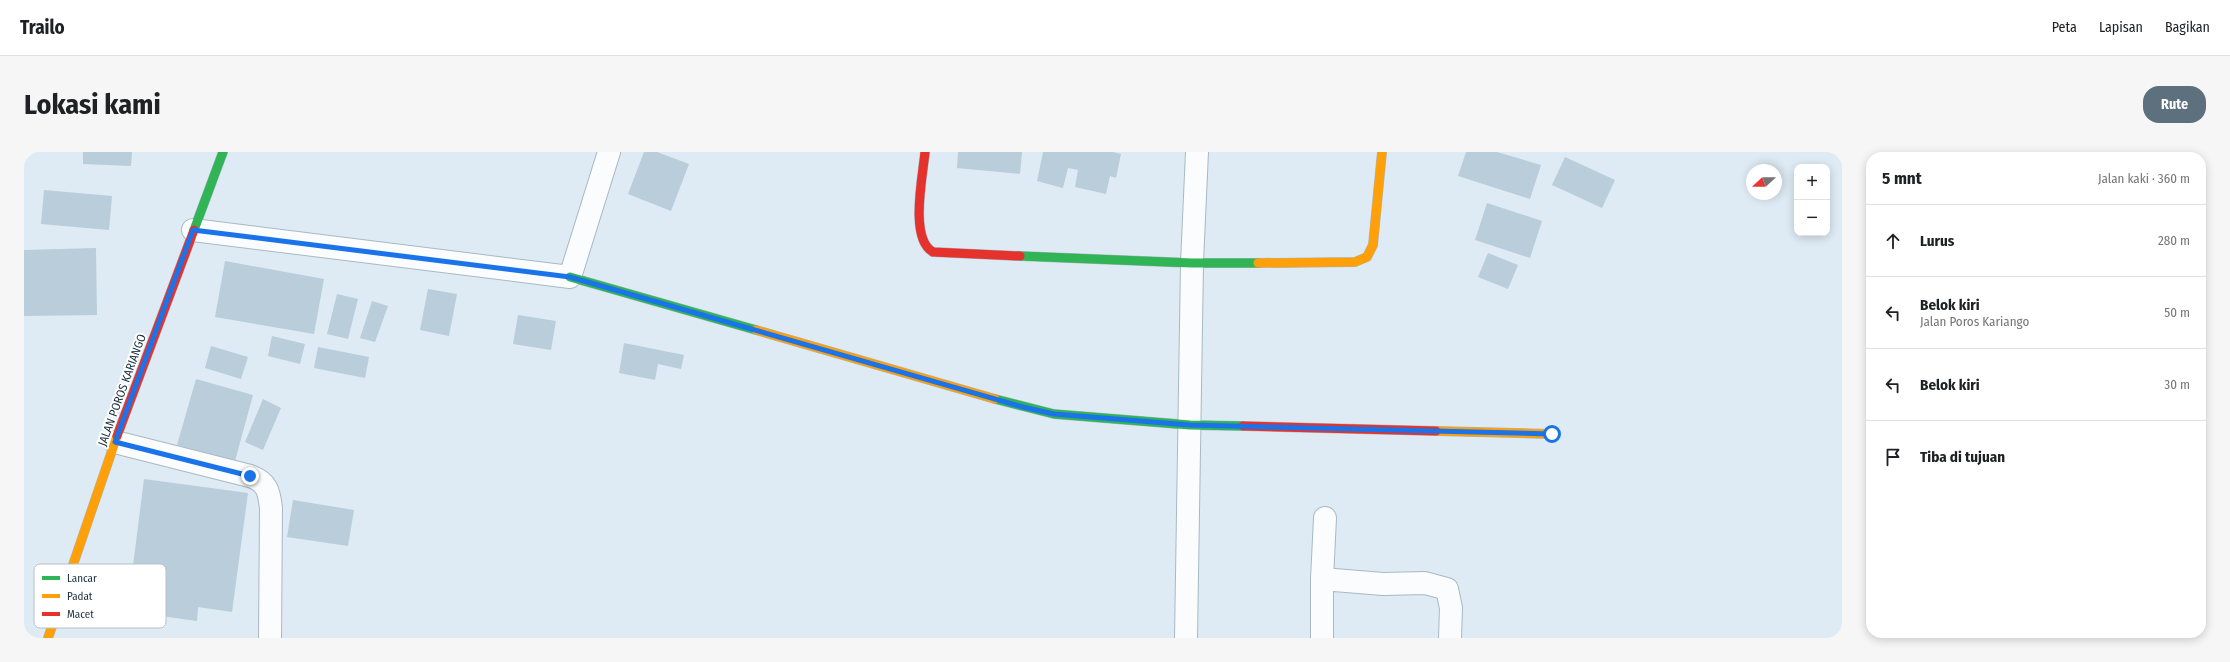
<!DOCTYPE html>
<html lang="id">
<head>
<meta charset="utf-8">
<style>
  :root { --surface:#fff; --page:#f6f6f6; --text:#202124; --muted:#757577; --line:#e0e0e0; --accent:#5d707d }
  body { margin:0; font-family:"Fira Sans Condensed",sans-serif; background:var(--page); color:var(--text) }
  .controls { position:absolute; right:12px; top:12px; display:grid; overflow:hidden; border-radius:8px; box-shadow:0 2px 10px #0003 }
  .controls button { width:36px; height:36px; display:grid; place-items:center; padding:0; border:0; border-bottom:1px solid var(--line); background:var(--surface); color:var(--text); font:20px sans-serif }
  .compass { position:absolute; left:1722px; top:12px; width:36px; height:36px; border-radius:50%; background:var(--surface); box-shadow:0 2px 10px #0003; rotate:249deg }
  .stop { position:absolute; width:12px; height:12px; margin:-9px; border:3px solid #1a73e8; border-radius:50%; background:#fff }
  .stop.end { background:#1a73e8; border-color:#fff; box-shadow:0 1px 4px #0008 }
  .list { margin:0; padding:0; list-style:none }
  h2 { display:flex; justify-content:space-between; align-items:center; height:52px; margin:0; padding:0 16px; font-size:17px }
  h2 small { font-size:13px; font-weight:400; color:var(--muted) }
  .list li { display:grid; grid-template-columns:26px 1fr auto; gap:12px; align-items:center; box-sizing:border-box; height:72px; padding:0 16px; border-top:1px solid var(--line) }
  .list b { display:block; font-size:15px; white-space:nowrap }
  .list p { margin:0; font-size:13px; white-space:nowrap; color:var(--muted) }
  .list em { font-size:13px; font-style:normal; color:var(--muted) }
  .icon { flex:none; width:22px; height:22px; fill:none; stroke:currentColor; stroke-width:2; stroke-linecap:round; stroke-linejoin:round }
  .map { position:relative; flex:none; width:1818px; height:486px; overflow:hidden; border-radius:16px }
  header { display:flex; align-items:center; gap:24px; box-sizing:border-box; height:56px; padding:0 20px; background:var(--surface); border-bottom:1px solid var(--line) }
  header strong { font-size:19px }
  nav { display:flex; gap:22px; margin-inline-start:auto; font-size:14px }
  .intro { display:flex; align-items:center; justify-content:space-between; box-sizing:border-box; height:96px; padding:0 24px }
  h1 { margin:0; font-size:28px }
  .button { padding:10px 18px; border-radius:16px; background:var(--accent); color:#fff; font-size:14px; font-weight:700 }
  main { display:flex; gap:24px; padding:0 24px }
  aside { flex:1; background:var(--surface); border-radius:16px; box-shadow:0 2px 10px #0003 }
  .map>svg:first-child { display:block }
  .building { fill:#b9cdda }
  .lines { fill:none; stroke-linecap:round; stroke-linejoin:round }
  .street-casing { stroke:#a8b9c4; stroke-width:24 }
  .fast-casing { stroke:#a8b9c4; stroke-width:10 }
  .slow-casing { stroke:#a8b9c4; stroke-width:10 }
  .jam-casing { stroke:#a8b9c4; stroke-width:10 }
  .street { stroke:#fafcfd; stroke-width:22 }
  .fast { stroke:#30b455; stroke-width:9 }
  .slow { stroke:#ff9f0a; stroke-width:9 }
  .jam { stroke:#e5322d; stroke-width:9 }
  .route { stroke:#1a73e8; stroke-width:5 }
  .labels { text-anchor:middle; stroke-width:4; stroke-linejoin:round; paint-order:stroke }
  .street-label { font-size:12px; fill:#172e3d; stroke:#fff }
  .key { fill:#fff; stroke:#b9c0c5; stroke-width:1 }
  .key-label { font-size:11px; fill:#172e3d }
</style>
</head>
<body>
<header>
<strong>Trailo</strong>
<nav><a>Peta</a><a>Lapisan</a><a>Bagikan</a></nav>
</header>
<div class="intro"><h1>Lokasi kami</h1><a class="button">Rute</a></div>
<main>
<div class="map">
<svg width="1818" height="486" viewBox="0 0 1818 486">
  <rect width="100%" height="100%" fill="#deebf4"/>
  <g class="building">
    <polygon points="59,0 108,0 107,14 59,12"/>
    <polygon points="620,0 633,0 665,12 647,59 604,42"/>
    <polygon points="934,0 998,0 996,22 933,16"/>
    <polygon points="1019,0 1089,0 1097,2 1092,26 1086,24 1082,42 1051,35 1054,18 1044,16 1039,36 1013,29"/>
    <polygon points="1442,0 1473,0 1517,13 1506,47 1434,24"/>
    <polygon points="1541,5 1591,28 1578,56 1528,33"/>
    <polygon points="20,38 88,44 85,78 17,72"/>
    <polygon points="1463,51 1518,69 1506,106 1451,88"/>
    <polygon points="72,96 73,163 0,164 0,98"/>
    <polygon points="1464,101 1494,113 1484,137 1454,125"/>
    <polygon points="201,109 300,127 290,182 191,165"/>
    <polygon points="404,137 433,142 425,184 396,178"/>
    <polygon points="313,142 334,147 324,187 303,182"/>
    <polygon points="348,149 364,154 351,190 336,186"/>
    <polygon points="494,163 532,169 527,198 489,192"/>
    <polygon points="248,184 281,192 276,212 244,204"/>
    <polygon points="600,191 660,203 657,217 634,212 631,228 595,221"/>
    <polygon points="187,194 224,205 217,227 181,216"/>
    <polygon points="294,195 345,205 341,226 290,216"/>
    <polygon points="172,227 229,243 211,309 153,293"/>
    <polygon points="239,247 257,256 239,298 221,290"/>
    <polygon points="120,327 224,341 208,460 174,455 173,469 137,464 139,451 105,445"/>
    <polygon points="269,348 330,358 324,394 263,385"/>
  </g>
  <g class="lines">
    <g class="street-casing">
      <g id="street">
        <polyline points="169,78 546,125 585,0"/>
        <path d="M91,290L226,324C243,330 245,339 247,356L246,486"/>
        <polyline points="1298,427 1301,366"/>
        <polyline points="1162,486 1168,111 1173,0"/>
        <polyline points="1298,486 1298,427 1359,432 1401,431 1423,437 1427,456 1426,486"/>
      </g>
    </g>
    <g class="fast-casing">
      <g id="fast">
        <polyline points="170,78 199,0"/>
        <polyline points="996,104 1168,111 1234,111"/>
        <polyline points="546,125 732,178"/>
        <polyline points="971,247 1030,262 1166,273 1219,274"/>
      </g>
    </g>
    <g class="slow-casing">
      <g id="slow">
        <polyline points="1234,111 1331,110 1343,105 1349,93 1358,0"/>
        <polyline points="732,178 971,247"/>
        <polyline points="1412,279 1527,282"/>
        <polyline points="24,486 93,284"/>
      </g>
    </g>
    <g class="jam-casing">
      <g id="jam">
        <path d="M901,0C899,23 885,87 909,100L996,104"/>
        <polyline points="1219,274 1412,279"/>
        <polyline points="93,284 170,78"/>
      </g>
    </g>
    <use href="#street" class="street"/>
    <use href="#fast" class="fast"/>
    <use href="#slow" class="slow"/>
    <use href="#jam" class="jam"/>
  </g>
  <g class="lines">
    <polyline class="route" points="226,324 91,290 169,78 546,125 999,255 1030,262 1166,273 1528,282"/>
  </g>
  <g class="labels">
    <g class="street-label">
      <text transform="translate(98 238) rotate(-70)" y="4">JALAN POROS KARIANGO</text>
    </g>
  </g>
  <rect x="10" y="412" width="132" height="64" rx="6" class="key"/>
  <rect x="18" y="424" width="18" height="4" fill="#30b455"/>
  <rect x="18" y="442" width="18" height="4" fill="#ff9f0a"/>
  <rect x="18" y="460" width="18" height="4" fill="#e5322d"/>
  <g class="key-label">
    <text x="43" y="430">Lancar</text>
    <text x="43" y="448">Padat</text>
    <text x="43" y="466">Macet</text>
  </g>
</svg>
<div class="controls">
<button>+</button>
<button>−</button>
</div>
<svg class="compass" viewBox="-18 -18 36 36"><path d="M0-13l5 13h-10z" fill="#e53935"/><path d="M0 13l5-13h-10z" fill="#757577"/></svg>
<div class="stop" style="left:1528px;top:282px"></div>
<div class="stop end" style="left:226px;top:324px"></div>
</div>
<aside>
<h2>5 mnt<small>Jalan kaki · 360 m</small></h2>
<ul class="list">
<li><svg class="icon" aria-label="ahead" viewBox="0 0 24 24"><path d="M12 20V5M6 11l6-6 6 6"/></svg><div><b>Lurus</b></div><em>280 m</em></li>
<li><svg class="icon" aria-label="left" viewBox="0 0 24 24"><path d="M17 20v-9H6M10 6l-5 5 5 5"/></svg><div><b>Belok kiri</b><p>Jalan Poros Kariango</p></div><em>50 m</em></li>
<li><svg class="icon" aria-label="left" viewBox="0 0 24 24"><path d="M17 20v-9H6M10 6l-5 5 5 5"/></svg><div><b>Belok kiri</b></div><em>30 m</em></li>
<li><svg class="icon" aria-label="arrive" viewBox="0 0 24 24"><path d="M6 21V4h12l-3 4 3 4H6"/></svg><div><b>Tiba di tujuan</b></div></li>
</ul>
</aside>
</main>
</body>
</html>
